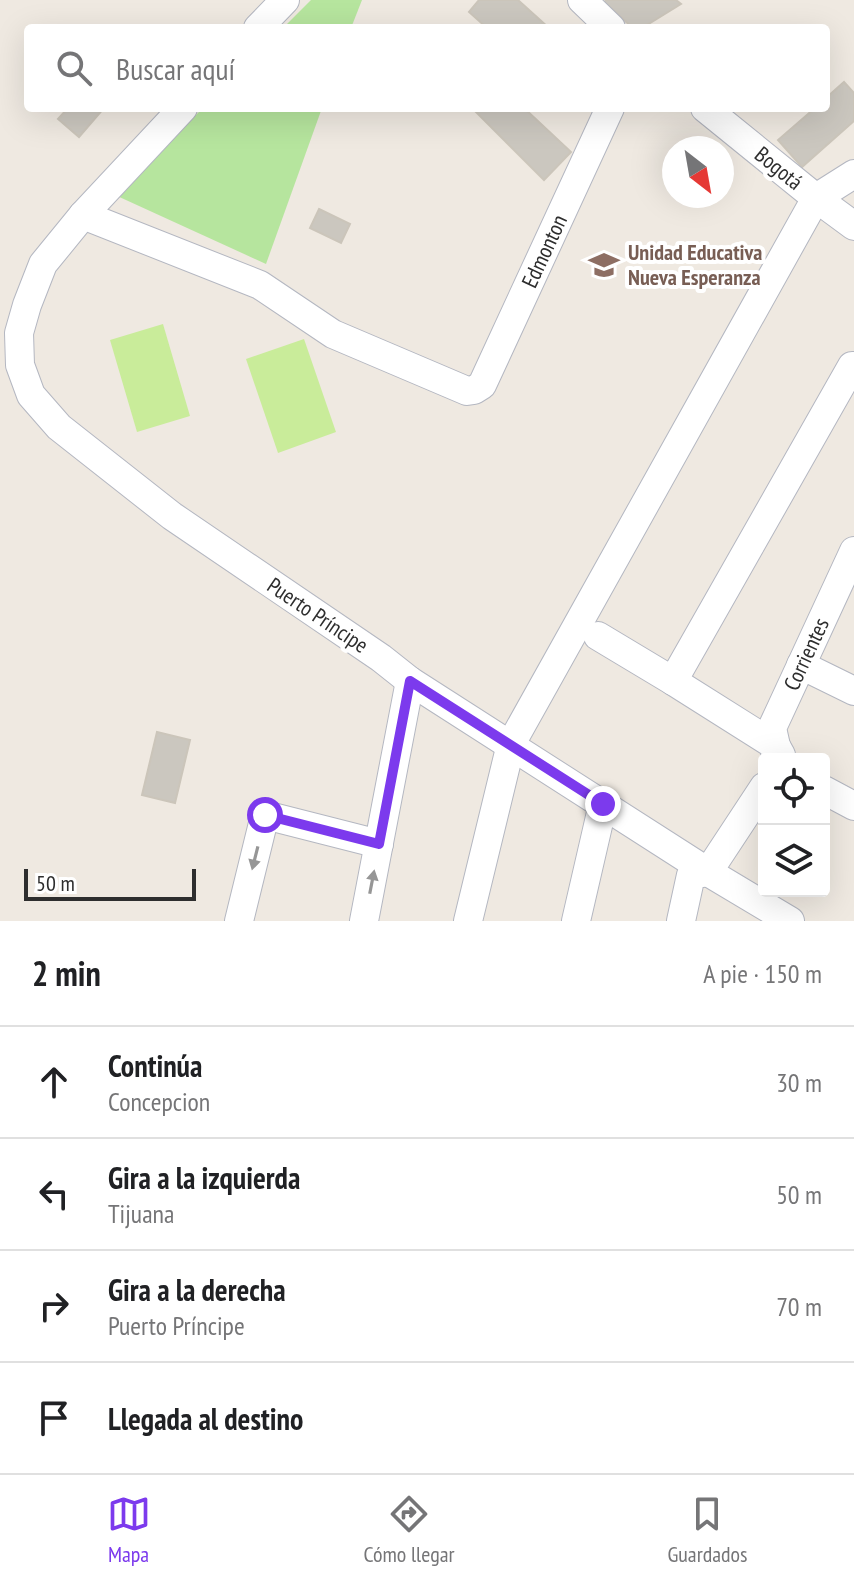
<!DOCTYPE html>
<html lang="es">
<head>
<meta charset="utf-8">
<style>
  :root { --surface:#fff; --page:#f6f6f6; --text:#202124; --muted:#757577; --line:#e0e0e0; --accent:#7c3aed }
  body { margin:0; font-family:"PT Sans Narrow",sans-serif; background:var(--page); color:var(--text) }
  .controls { position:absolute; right:24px; bottom:24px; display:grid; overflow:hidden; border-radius:8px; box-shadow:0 8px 32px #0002 }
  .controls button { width:72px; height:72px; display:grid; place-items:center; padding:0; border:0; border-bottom:2px solid var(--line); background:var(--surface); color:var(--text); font:40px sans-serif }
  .compass { position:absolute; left:662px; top:136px; width:72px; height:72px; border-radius:50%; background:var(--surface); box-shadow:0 8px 32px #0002; rotate:149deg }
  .scale { position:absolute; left:24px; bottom:20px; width:172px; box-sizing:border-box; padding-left:8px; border:4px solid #2e2e2e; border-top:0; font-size:22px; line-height:28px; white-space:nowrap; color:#2e2e2e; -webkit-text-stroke:6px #fff; paint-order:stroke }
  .stop { position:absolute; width:24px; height:24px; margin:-18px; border:6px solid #7c3aed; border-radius:50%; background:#fff }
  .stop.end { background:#7c3aed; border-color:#fff; box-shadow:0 2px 8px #0008 }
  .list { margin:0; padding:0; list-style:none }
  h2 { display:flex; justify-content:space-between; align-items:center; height:104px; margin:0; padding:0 32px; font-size:34px }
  h2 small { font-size:26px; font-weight:400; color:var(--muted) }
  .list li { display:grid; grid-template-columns:52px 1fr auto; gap:24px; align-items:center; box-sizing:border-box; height:112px; padding:0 32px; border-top:2px solid var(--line) }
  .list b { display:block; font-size:30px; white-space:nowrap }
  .list p { margin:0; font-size:26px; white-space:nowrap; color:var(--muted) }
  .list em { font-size:26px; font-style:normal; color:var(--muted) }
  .icon { flex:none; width:44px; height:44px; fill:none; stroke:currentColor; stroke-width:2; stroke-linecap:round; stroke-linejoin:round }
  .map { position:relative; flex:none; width:854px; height:921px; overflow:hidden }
  .search { position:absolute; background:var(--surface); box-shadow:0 8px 32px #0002; left:24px; right:24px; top:24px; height:88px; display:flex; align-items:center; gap:20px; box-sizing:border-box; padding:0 28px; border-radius:8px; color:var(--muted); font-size:30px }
  .sheet { height:552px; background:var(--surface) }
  nav { display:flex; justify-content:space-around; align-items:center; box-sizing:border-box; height:112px; border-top:2px solid var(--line); background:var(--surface); font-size:22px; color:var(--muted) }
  nav a { display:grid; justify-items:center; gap:4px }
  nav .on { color:var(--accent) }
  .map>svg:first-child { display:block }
  .green { fill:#b6e59e }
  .pitch { fill:#c9ec9a }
  .building { fill:#cbc7bf; stroke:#cbc5ba; stroke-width:2 }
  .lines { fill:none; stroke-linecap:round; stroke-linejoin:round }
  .street-casing { stroke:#b4b7c1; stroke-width:30 }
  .street { stroke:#fff; stroke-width:28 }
  .oneway { fill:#969696 }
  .route { stroke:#7c3aed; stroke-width:10 }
  .labels { text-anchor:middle; stroke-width:8; stroke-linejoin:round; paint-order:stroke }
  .street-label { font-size:22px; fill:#2e2e2e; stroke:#fff }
  .education-label { font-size:22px; font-weight:bold; fill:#785e54; stroke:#fff; text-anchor:start }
</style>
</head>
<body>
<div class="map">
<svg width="854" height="921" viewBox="0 0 854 921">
  <rect width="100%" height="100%" fill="#efe9e1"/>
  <g class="green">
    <polygon points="311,0 362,0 351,28 283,28"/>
    <polygon points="203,108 322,108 266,264 115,195"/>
  </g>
  <g class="pitch">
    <polygon points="163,324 190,416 137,432 110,340"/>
    <polygon points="304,339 336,432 278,453 246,359"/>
  </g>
  <g class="building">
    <polygon points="479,0 518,0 549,28 487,28 469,12"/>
    <polygon points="607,0 676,0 681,4 642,28 633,28 604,2"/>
    <polygon points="844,82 854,93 854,121 802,167 778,140 815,108 826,108 826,98"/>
    <polygon points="68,108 104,108 79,137 58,119"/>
    <polygon points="472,108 524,108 571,152 544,180"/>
    <polygon points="319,209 350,224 341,243 310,228"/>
    <polygon points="157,732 190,740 175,803 142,795"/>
  </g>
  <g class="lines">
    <g class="street-casing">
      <g id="street">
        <polyline points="582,0 611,28"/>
        <polyline points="258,28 285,0"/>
        <polyline points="183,108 83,215 43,264 27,305 19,333 20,365 31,395 59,427 172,516 381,658 410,681 708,872 790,921"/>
        <polyline points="705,108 816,198 854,226"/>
        <polyline points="83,215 260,285 333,334 467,391 474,390 482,385 610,108"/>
        <polyline points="598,636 673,681 776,746 781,755"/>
        <polyline points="801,665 854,691"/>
        <polyline points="673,681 852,366"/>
        <polyline points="775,759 776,746 772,728 854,551"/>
        <polyline points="824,790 854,806"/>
        <polyline points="239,921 265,815 379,844"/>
        <polyline points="364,921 410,681"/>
        <polyline points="468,921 511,744 816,198 854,174"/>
        <polyline points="576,921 603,804"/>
        <polyline points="681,921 691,875 708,872 764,787"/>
      </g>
    </g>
    <use href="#street" class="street"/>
  </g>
  <defs><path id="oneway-solid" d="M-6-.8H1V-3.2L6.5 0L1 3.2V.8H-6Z" transform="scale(2)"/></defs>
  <g class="oneway">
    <use href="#oneway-solid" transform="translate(255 858) rotate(104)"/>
    <use href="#oneway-solid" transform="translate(372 882) rotate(-79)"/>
  </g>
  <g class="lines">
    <polyline class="route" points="265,815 379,844 410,681 603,804"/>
  </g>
  <defs>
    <g id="school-bare" transform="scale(2.4)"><path d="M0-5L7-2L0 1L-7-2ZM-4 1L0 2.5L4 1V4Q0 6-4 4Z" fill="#8d6e63" stroke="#fff" stroke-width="2.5" paint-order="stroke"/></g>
  </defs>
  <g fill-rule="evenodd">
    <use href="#school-bare" x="604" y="265"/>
  </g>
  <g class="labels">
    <g class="street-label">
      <text transform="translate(779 168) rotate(39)" y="8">Bogotá</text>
      <text transform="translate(544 251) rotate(-65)" y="8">Edmonton</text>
      <text transform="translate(318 615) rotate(34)" y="8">Puerto Príncipe</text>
      <text transform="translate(806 654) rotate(-65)" y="8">Corrientes</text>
    </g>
    <g class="education-label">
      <text x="628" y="260">Unidad Educativa<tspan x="628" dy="25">Nueva Esperanza</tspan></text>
    </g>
  </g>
</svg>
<div class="controls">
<button><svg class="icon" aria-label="locate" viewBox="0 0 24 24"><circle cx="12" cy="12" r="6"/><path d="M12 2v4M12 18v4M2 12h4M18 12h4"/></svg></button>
<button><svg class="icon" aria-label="layers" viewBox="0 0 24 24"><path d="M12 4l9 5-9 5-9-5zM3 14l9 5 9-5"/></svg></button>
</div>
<svg class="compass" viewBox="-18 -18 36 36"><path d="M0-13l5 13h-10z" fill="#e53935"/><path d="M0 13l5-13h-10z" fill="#757577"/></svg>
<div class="scale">50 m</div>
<div class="stop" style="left:265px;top:815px"></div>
<div class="stop end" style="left:603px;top:804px"></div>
<div class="search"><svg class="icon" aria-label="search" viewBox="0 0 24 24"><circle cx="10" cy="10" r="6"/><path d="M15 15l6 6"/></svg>Buscar aquí</div>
</div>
<section class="sheet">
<h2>2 min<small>A pie · 150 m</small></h2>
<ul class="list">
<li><svg class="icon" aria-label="ahead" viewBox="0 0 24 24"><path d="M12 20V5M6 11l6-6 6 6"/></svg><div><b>Continúa</b><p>Concepcion</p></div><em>30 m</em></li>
<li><svg class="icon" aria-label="left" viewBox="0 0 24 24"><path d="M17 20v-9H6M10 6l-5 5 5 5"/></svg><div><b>Gira a la izquierda</b><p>Tijuana</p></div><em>50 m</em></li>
<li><svg class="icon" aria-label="right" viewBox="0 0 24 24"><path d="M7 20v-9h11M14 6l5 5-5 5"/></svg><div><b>Gira a la derecha</b><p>Puerto Príncipe</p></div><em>70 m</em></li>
<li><svg class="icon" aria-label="arrive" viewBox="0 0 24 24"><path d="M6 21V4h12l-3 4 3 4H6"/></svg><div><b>Llegada al destino</b></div></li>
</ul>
</section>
<nav>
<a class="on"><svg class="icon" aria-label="map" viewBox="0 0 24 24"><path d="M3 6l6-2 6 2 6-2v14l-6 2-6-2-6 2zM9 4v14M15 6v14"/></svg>Mapa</a>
<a><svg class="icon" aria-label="directions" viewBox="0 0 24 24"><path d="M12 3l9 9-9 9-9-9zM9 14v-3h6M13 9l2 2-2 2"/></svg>Cómo llegar</a>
<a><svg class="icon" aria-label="saved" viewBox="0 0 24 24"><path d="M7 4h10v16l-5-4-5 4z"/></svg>Guardados</a>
</nav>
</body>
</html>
